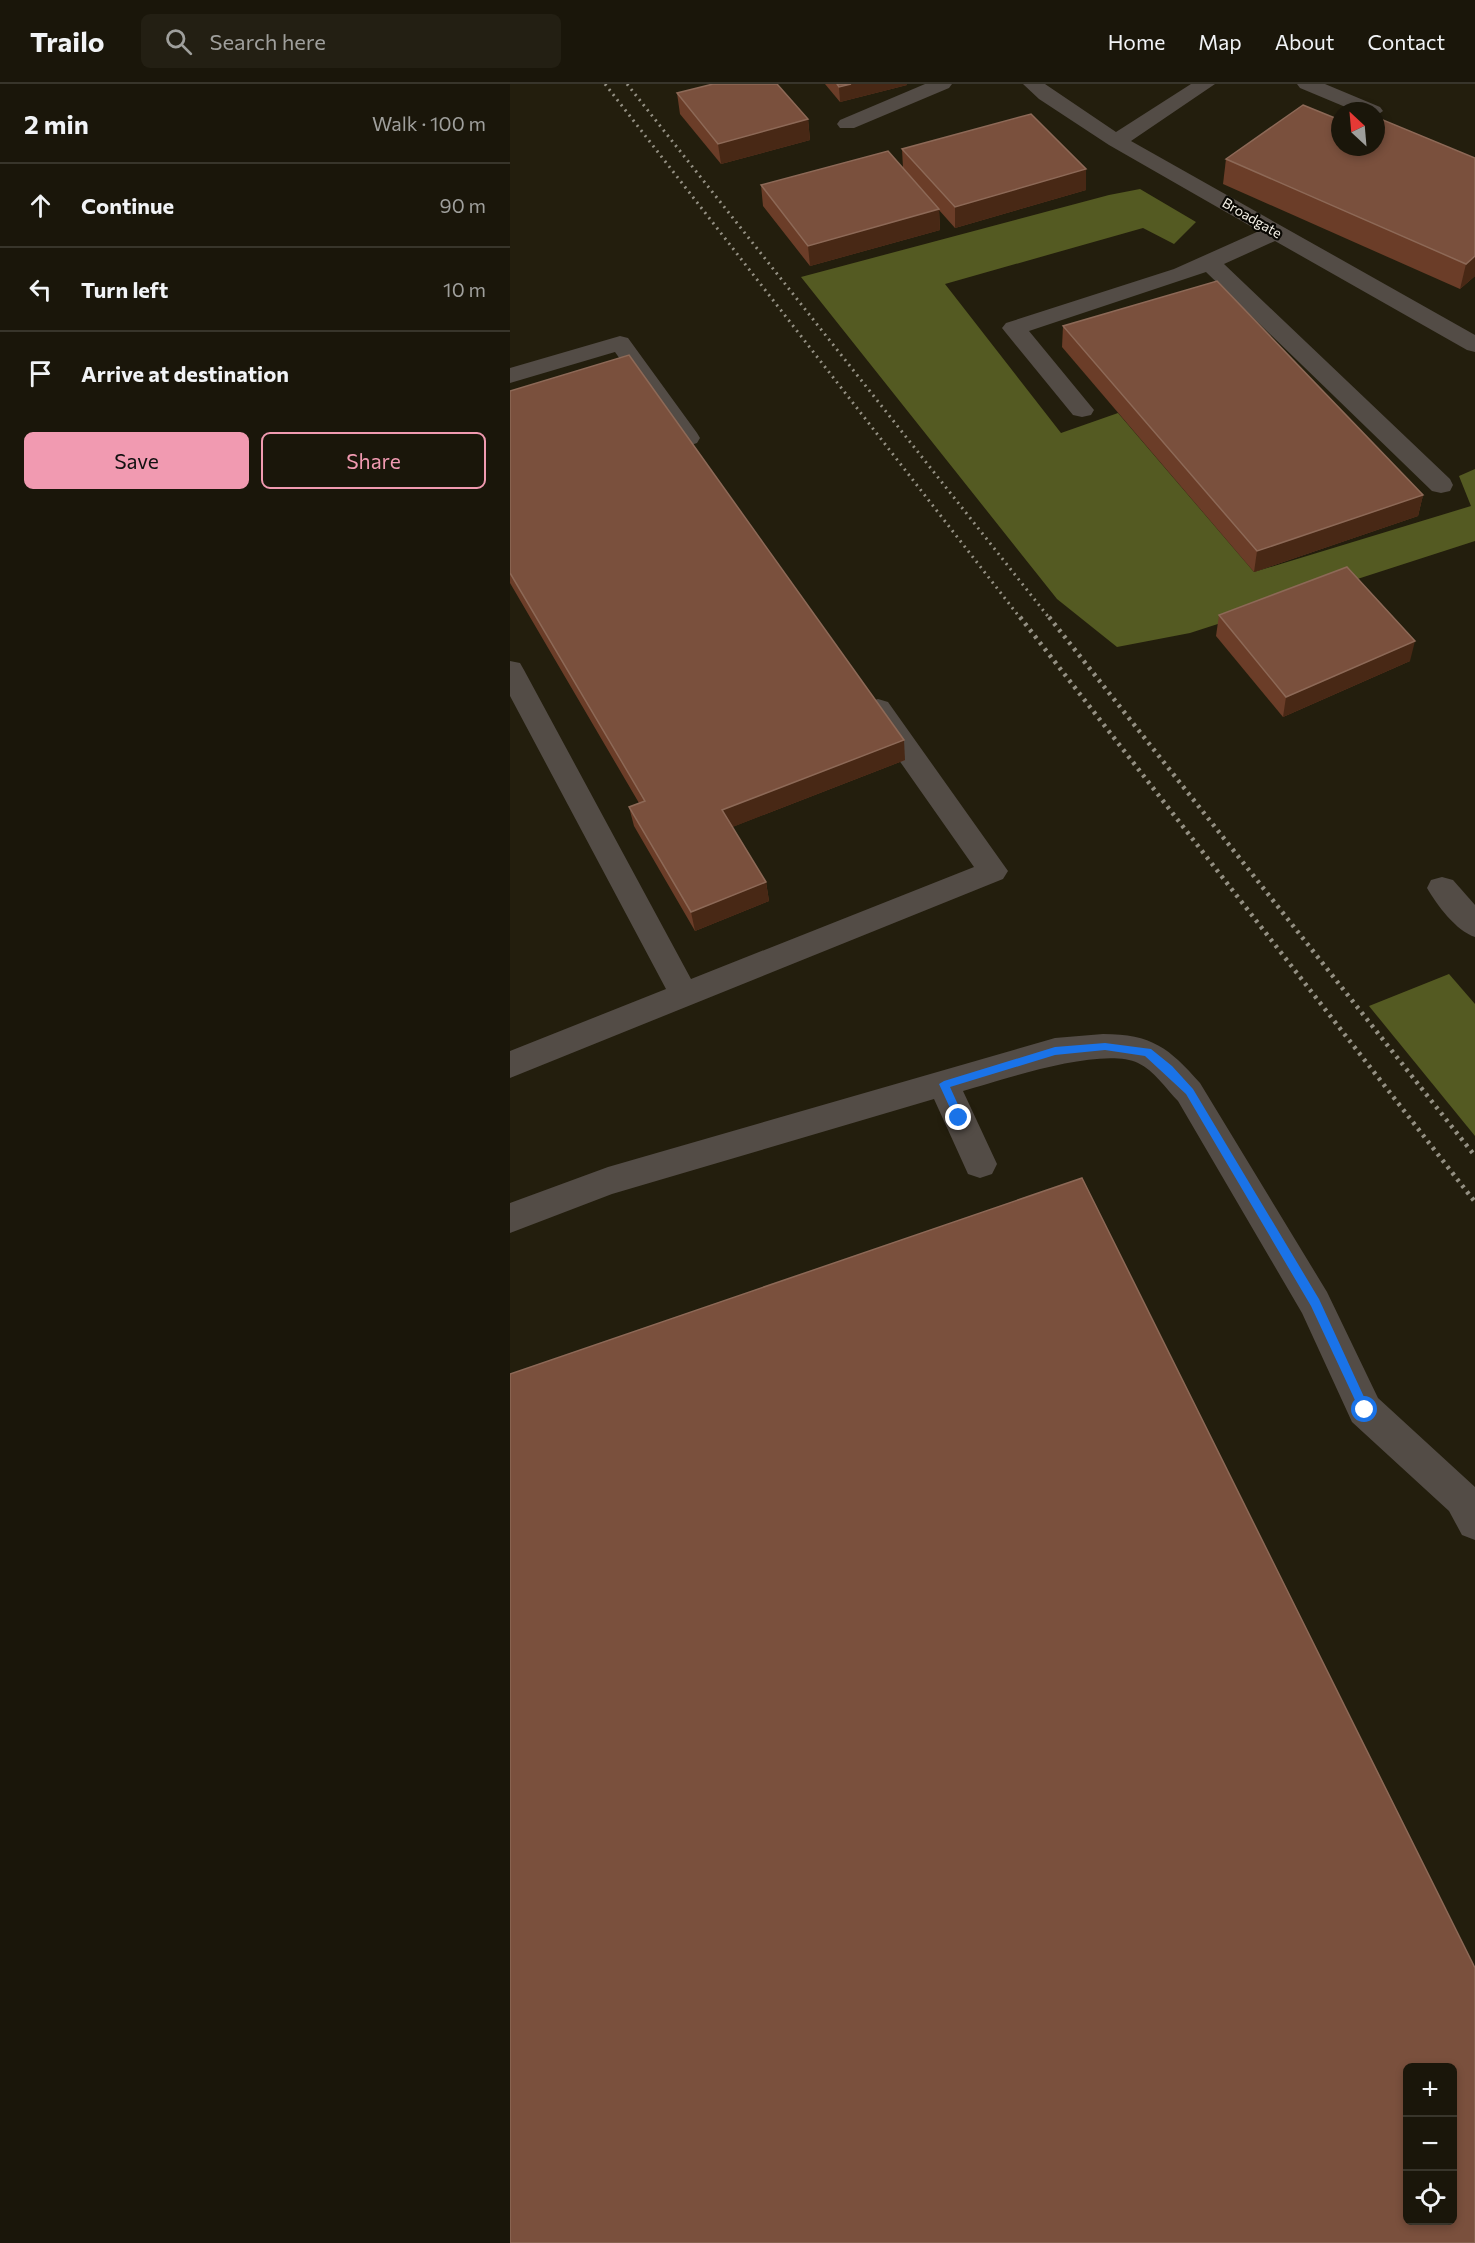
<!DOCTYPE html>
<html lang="en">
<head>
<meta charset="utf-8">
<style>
  :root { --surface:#1a160a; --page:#231f13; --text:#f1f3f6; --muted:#9f9f9c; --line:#38352b; --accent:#f19ab1 }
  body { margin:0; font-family:Commissioner,sans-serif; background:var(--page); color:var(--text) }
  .controls { position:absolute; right:18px; bottom:18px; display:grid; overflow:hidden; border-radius:9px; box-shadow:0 3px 9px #0003 }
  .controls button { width:54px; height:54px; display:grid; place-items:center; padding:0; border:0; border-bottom:2px solid var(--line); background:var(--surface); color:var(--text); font:30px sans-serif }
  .compass { position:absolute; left:821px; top:18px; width:54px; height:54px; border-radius:50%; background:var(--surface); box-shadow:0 3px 9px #0003; rotate:334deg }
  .stop { position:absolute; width:18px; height:18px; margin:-14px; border:4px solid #1a73e8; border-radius:50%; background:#fff }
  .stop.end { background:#1a73e8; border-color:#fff; box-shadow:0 2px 6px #0008 }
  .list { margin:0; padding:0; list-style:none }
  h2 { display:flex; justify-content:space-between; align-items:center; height:78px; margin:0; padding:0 24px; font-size:26px }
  h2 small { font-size:20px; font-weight:400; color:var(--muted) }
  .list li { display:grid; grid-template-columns:39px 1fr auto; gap:18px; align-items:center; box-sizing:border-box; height:84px; padding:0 24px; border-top:2px solid var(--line) }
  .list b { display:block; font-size:22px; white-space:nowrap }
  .list em { font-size:20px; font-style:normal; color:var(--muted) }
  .actions { display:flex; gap:12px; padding:18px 24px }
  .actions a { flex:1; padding:14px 0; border:2px solid var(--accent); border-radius:9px; text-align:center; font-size:21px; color:var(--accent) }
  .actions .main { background:var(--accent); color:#111 }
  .icon { flex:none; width:33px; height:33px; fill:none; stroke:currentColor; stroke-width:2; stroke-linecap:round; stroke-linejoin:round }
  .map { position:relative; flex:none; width:965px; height:2159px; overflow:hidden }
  header { display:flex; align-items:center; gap:36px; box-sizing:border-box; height:84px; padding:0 30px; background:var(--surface); border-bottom:2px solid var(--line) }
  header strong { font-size:28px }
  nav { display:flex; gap:33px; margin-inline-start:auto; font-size:21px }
  .search { width:420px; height:54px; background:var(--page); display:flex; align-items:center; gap:15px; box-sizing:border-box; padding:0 21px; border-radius:9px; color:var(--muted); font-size:22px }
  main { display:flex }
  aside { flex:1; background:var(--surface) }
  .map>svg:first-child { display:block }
  .forest { fill:#545a22 }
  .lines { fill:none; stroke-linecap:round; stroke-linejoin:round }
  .minor { fill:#534c46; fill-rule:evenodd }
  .rail-far1 { stroke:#949083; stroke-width:3; stroke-dasharray:2 4.5; stroke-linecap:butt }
  .rail { stroke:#949083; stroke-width:4.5; stroke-dasharray:3 5; stroke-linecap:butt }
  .wall { fill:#6b3d28 }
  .shaded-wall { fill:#482815 }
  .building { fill:#7a503d; stroke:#8d6957; stroke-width:1.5; fill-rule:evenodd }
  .route { fill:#1a73e8 }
  .labels { text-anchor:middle; stroke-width:4.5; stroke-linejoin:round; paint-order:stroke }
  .far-street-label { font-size:14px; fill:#f4f0e6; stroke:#0a0803 }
</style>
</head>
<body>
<header>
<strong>Trailo</strong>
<div class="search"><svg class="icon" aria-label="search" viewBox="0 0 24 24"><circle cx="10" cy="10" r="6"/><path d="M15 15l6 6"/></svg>Search here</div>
<nav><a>Home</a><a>Map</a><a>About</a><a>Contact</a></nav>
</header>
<main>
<aside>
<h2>2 min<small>Walk · 100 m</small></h2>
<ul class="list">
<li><svg class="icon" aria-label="ahead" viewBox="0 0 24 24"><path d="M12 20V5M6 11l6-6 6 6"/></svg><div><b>Continue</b></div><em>90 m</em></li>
<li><svg class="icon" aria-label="left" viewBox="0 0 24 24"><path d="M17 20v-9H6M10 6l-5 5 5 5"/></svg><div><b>Turn left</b></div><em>10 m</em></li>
<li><svg class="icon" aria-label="arrive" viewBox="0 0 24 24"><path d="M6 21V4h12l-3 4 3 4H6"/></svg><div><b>Arrive at destination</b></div></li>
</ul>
<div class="actions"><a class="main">Save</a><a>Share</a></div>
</aside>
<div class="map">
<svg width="965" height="2159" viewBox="0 0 965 2159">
  <rect width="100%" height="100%" fill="#231e0d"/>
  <g class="forest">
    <polygon points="630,105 686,138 664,160 633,144 435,200 551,349 608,329 744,488 961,422 949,392 965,385 965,457 680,549 607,563 547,515 291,193 599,111"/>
    <polygon points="939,890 965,920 965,1052 859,922"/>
  </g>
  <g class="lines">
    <g class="minor">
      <polygon points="415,0 442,0 439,4 344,44 330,44 327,40 330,36"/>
      <polygon points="513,0 535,0 606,48 681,0 705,0 621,57 965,251 965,268 957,266 765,157 714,180 940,395 943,401 940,407 931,409 922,407 696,188 519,247 584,326 581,331 572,333 563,331 496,249 492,244 496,239 664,185 749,147 599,61 529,15"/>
      <polygon points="787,0 815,0 870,23 873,27 866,32 866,27 845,27 790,4"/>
      <polygon points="110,252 118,254 187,349 190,354 187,359 178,362 169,359 105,268 0,299 0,284"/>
      <polygon points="0,577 10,579 14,586 181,895 464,783 358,632 354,625 358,618 368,615 378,618 498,787 493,795 0,994 0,967 156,905 0,612"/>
      <path d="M932,793L943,796L965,821V853C946,847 927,821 917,804L921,796Z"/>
      <path d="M593,950C642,950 659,964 690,999L817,1208L868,1314L965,1403V1456L952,1451L939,1427L842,1338L792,1229L668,1017C656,1005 644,986 628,979C591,962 492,996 453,1007L487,1080L482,1090L470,1094L458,1090L424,1015L102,1110L0,1149V1119L98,1083L545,954Z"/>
    </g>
    <g class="rail-far1">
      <polyline points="95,0 511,535"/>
      <polyline points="117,0 540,535"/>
    </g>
    <g class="rail">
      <polyline points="510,533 965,1118"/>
      <polyline points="539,533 965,1072"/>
    </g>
  </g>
  <g class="wall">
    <polygon points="315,0 397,0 397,1 330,18"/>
    <polygon points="167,9 298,35 300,56 211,80 170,30"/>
    <polygon points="866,63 965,192 950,205 713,100 716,75"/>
    <polygon points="392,65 576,106 445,144 429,126 430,146 300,182 253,122 251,101 393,84"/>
    <polygon points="553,242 913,411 908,432 744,488 552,263"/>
    <polygon points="0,307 395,676 222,743 256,798 259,817 185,847 124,742 119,723 129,719 0,499"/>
    <polygon points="709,531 900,577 773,633 706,552"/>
  </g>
  <g class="shaded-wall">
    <polygon points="341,0 397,0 397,1 330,18 329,3"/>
    <polygon points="298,35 300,56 211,80 208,60"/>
    <polygon points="576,85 576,106 445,144 445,123"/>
    <polygon points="429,125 430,146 300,182 298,162"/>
    <polygon points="965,172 965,192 950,205 956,180"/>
    <polygon points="913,411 908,432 744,488 747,467"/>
    <polygon points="905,557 900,577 773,633 776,613"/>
    <polygon points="394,656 395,676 215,746 212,726"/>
    <polygon points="256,798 259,817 185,847 181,828"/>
  </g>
  <g class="building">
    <polygon points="203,0 267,0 298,35 208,60 167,9"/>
    <polygon points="327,0 341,0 329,3"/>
    <polygon points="793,21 830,36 830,63 866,63 866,33 965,74 965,172 956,180 716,75"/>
    <polygon points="521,30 576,85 445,123 392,65"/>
    <polygon points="378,67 429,125 298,162 251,101"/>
    <polygon points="707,197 913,411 747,467 553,242"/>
    <polygon points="119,271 394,656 212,726 256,798 181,828 119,723 135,717 0,489 0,307"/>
    <polygon points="837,483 905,557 776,613 709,531"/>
    <path d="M572,1094L965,1884V2159H0V1290ZM897,1983H942V2136H897Z"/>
  </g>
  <polygon class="route" points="595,959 641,965 662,982 683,1005 809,1215 860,1326 858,1329 851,1329 801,1222 676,1010 635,972 595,966 545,971 440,1003 454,1034 449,1038 446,1037 429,1000 434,997 545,963"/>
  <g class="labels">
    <g class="far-street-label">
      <text transform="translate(742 134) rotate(30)" y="5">Broadgate</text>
    </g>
  </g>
</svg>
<div class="controls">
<button>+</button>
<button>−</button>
<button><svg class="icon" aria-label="locate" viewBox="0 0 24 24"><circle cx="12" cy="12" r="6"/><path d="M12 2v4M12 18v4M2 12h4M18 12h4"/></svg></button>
</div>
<svg class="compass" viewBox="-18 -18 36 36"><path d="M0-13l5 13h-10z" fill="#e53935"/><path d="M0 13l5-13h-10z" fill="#9f9f9c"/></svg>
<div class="stop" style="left:855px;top:1326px"></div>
<div class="stop end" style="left:449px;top:1034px"></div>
</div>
</main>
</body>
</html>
